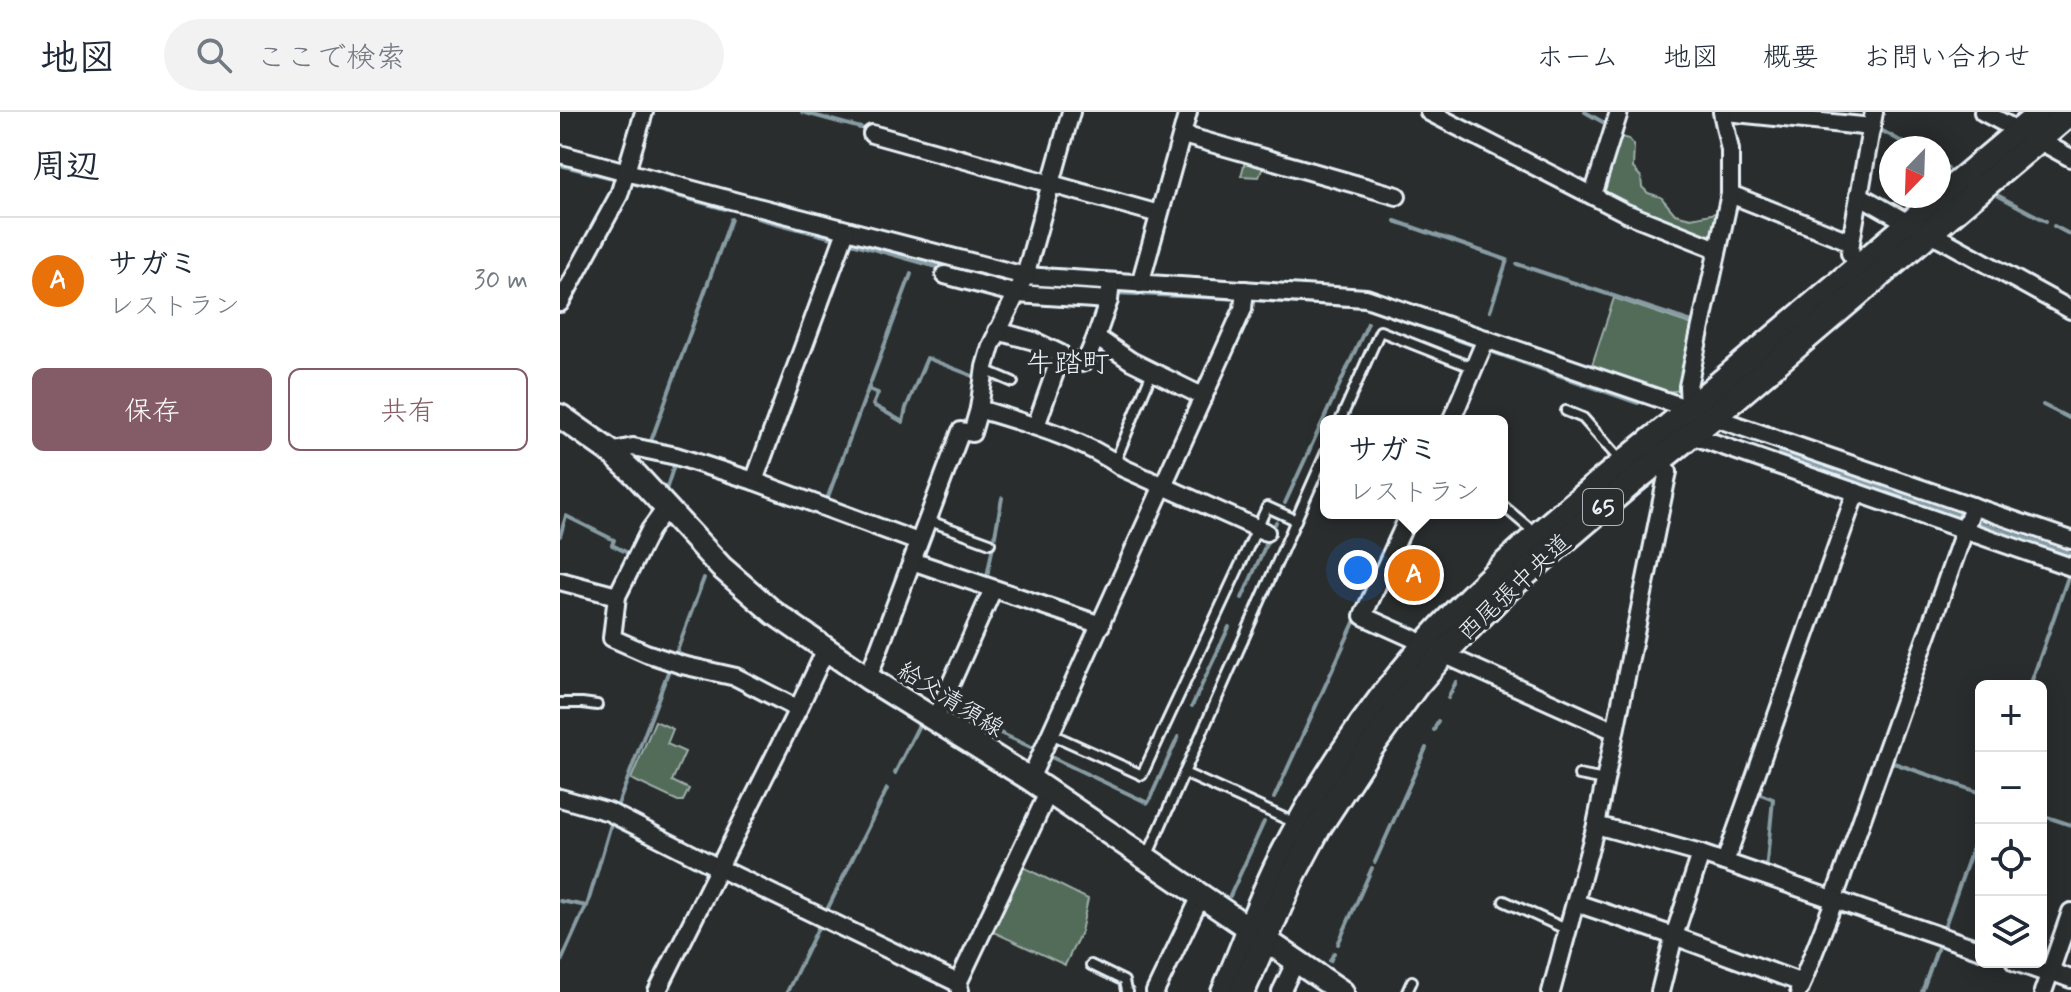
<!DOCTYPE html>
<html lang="ja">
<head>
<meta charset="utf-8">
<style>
  :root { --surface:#fff; --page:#f2f2f3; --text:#1f2937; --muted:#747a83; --line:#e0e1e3; --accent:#845c67 }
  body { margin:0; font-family:Mynerve,"Klee One",sans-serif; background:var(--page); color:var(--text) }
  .controls { position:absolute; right:24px; bottom:24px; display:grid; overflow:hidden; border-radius:12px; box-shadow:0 4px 20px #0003 }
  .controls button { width:72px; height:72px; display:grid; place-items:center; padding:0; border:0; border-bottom:2px solid var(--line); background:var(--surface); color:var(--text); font:40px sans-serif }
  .compass { position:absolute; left:1319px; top:24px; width:72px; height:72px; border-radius:50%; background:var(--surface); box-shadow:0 4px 20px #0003; rotate:203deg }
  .you { position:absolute; left:798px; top:458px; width:28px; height:28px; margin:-20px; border:6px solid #fff; border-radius:50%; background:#1a73e8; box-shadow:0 0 0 12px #1a73e833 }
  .badge { display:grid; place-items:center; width:52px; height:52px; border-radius:50%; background:var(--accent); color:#fff; font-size:26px; font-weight:700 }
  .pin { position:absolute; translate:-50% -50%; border:4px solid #fff; box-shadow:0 2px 8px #0006 }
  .popup { position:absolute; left:760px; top:303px; width:188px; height:104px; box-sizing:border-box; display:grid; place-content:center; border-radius:12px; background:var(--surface); filter:drop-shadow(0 2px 6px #0005); font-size:26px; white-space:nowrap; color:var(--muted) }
  .popup b { font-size:30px; color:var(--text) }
  .popup::after { content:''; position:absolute; left:50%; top:100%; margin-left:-16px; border:16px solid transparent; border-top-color:var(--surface) }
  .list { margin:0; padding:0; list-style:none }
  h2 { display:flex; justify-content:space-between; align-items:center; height:104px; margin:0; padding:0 32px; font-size:34px }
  h2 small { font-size:26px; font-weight:400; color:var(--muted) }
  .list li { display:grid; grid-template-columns:52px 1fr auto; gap:24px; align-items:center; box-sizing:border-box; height:128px; padding:0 32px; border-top:2px solid var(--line) }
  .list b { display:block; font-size:30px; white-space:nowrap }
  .list p { margin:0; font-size:26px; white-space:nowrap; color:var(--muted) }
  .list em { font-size:26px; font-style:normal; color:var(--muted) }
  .actions { display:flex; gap:16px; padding:24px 32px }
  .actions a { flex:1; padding:18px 0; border:2px solid var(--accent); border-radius:12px; text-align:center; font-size:28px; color:var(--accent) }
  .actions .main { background:var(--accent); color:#fff }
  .icon { flex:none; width:44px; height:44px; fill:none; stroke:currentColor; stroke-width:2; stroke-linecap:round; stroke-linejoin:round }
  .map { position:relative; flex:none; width:1511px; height:880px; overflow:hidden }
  header { display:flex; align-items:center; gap:48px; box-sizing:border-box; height:112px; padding:0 40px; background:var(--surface); border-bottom:2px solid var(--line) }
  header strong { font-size:38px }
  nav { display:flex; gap:44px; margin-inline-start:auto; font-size:28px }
  .search { width:560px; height:72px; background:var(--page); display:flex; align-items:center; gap:20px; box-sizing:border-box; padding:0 28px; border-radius:44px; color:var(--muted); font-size:30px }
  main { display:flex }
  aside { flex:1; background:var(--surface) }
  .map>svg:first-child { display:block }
  .green { fill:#526c5a; stroke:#9daea9; stroke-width:2 }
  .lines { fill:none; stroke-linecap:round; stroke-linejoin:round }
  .stream { stroke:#879ca3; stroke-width:4 }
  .lane-casing { stroke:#e8f1f8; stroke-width:14 }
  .street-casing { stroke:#e8f1f8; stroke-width:22 }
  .secondary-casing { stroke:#e8f1f8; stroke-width:28 }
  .primary-casing { stroke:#e8f1f8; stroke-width:30 }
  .lane { stroke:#2a2d2e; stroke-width:8 }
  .street { stroke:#2a2d2e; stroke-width:16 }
  .secondary { stroke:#2a2d2e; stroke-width:22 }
  .primary { stroke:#2a2d2e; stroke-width:24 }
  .labels { text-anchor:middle; stroke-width:7; stroke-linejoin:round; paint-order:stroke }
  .shield { fill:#2a2d2e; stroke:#afb6bb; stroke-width:2 }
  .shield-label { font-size:22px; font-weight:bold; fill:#e8f1f8 }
  .street-label { font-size:24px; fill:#e8f1f8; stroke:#2a2d2e }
  .quarter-label { font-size:28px; fill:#e8f1f8; stroke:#2a2d2e }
</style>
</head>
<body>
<header>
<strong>地図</strong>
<div class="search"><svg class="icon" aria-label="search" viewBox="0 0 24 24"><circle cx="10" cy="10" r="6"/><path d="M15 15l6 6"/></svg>ここで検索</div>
<nav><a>ホーム</a><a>地図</a><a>概要</a><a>お問い合わせ</a></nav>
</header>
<main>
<aside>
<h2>周辺<small></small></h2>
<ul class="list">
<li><span class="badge" style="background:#e8710a">A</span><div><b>サガミ</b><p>レストラン</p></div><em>30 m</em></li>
</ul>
<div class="actions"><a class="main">保存</a><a>共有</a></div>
</aside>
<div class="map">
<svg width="1511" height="880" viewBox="0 0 1511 880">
  <rect width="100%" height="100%" fill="#2a2d2e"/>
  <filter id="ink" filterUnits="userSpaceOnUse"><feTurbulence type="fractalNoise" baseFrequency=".0125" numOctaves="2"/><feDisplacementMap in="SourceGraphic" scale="16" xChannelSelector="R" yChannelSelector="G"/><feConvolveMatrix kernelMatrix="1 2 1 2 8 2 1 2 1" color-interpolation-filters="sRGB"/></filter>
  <g filter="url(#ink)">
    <g class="green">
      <polygon points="1061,25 1069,27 1074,33 1073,56 1081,65 1082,75 1088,81 1101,85 1115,102 1131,106 1156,101 1151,127 1074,95 1043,80"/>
      <polygon points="686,46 705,51 699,65 681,64"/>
      <polygon points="1054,186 1133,213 1123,278 1105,280 1036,255 1031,256"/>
      <polygon points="95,609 113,617 107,632 125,640 112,669 129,677 123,689 118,689 71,667"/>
      <polygon points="459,753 528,787 521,820 505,853 429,818"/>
    </g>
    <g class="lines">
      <g class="stream">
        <polyline points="242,0 308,18"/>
        <polyline points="1025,0 1048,13"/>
        <polyline points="1319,17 1353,36"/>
        <polyline points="1379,51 1388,56"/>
        <polyline points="0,53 60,68"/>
        <polyline points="68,70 165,97"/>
        <polyline points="1437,83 1486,109"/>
        <polyline points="197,106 280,128"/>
        <polyline points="835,109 947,148 930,199"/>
        <polyline points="1494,114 1511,123"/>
        <polyline points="288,130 384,157"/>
        <polyline points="957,152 1135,211 1135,214"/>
        <polyline points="467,174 526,178"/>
        <polyline points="554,181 681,187"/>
        <polyline points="690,188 806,195 918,235"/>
        <polyline points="927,238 1078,291"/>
        <polyline points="308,277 318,281 313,293 343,310 346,296 367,246 418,266"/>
        <polyline points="1483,293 1511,307"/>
        <polyline points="90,332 171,107"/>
        <polyline points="1220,341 1403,405"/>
        <polyline points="106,378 115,350"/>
        <polyline points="266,390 351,162"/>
        <polyline points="725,391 808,211"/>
        <polyline points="1411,408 1511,442"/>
        <polyline points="0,424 6,404 54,428 52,433 72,443"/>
        <polyline points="426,470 442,386"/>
        <polyline points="682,486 716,410"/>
        <polyline points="115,544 144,466"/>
        <polyline points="1470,574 1508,465"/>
        <polyline points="888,586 896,570"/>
        <polyline points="632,594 669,515"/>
        <polyline points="412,608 477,638"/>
        <polyline points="874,618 878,609"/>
        <polyline points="489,644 588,691 618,625"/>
        <polyline points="1328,649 1421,681"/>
        <polyline points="335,661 359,613"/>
        <polyline points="1193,679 1213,687 1206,759"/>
        <polyline points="714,686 796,506"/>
        <polyline points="56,698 110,555"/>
        <polyline points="1481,703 1511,713"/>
        <polyline points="815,750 866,636"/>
        <polyline points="180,775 259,814 227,880"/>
        <polyline points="670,784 704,710"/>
        <polyline points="0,789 27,794 51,712 134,752"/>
        <polyline points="265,802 327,677"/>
        <polyline points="1383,819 1421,713"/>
        <polyline points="778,832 812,756"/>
        <polyline points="770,849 774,841"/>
        <polyline points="0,852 26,794"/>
        <polyline points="1362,880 1380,829"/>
      </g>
      <g class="lane-casing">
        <g id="lane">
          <polyline points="425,258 453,270"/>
          <polyline points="1006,299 1023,306 1060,348"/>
          <polyline points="780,309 820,219 914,256"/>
          <polyline points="555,350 592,260"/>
          <polyline points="942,393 974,420"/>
          <polyline points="367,408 430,431"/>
          <polyline points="0,591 22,591 37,593"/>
          <polyline points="491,622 582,663 707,395 736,408"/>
          <polyline points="624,661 735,711"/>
          <polyline points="1019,663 1045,668"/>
          <polyline points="587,745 766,340"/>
          <polyline points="944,789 1008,818"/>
          <polyline points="531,853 564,869 566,879 568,880"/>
          <polyline points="847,880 852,869"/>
        </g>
      </g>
      <g class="street-casing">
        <g id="street">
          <polyline points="869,0 1066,101 1157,137"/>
          <polyline points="1166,0 1312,15"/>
          <polyline points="1423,0 1459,19"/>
          <polyline points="312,22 599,102"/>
          <polyline points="623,23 837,84"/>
          <polyline points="1478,28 1511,46"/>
          <polyline points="0,42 178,90 465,164 806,186 1511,428"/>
          <polyline points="1170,82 1291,130"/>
          <polyline points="1033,83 1059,0"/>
          <polyline points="1299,83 1350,112"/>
          <polyline points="1369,120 1511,198"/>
          <polyline points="1301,154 1290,141 1291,130 1314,0"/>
          <polyline points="385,163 457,182 549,188"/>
          <polyline points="551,170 549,188 536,225 571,249 644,285"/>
          <polyline points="580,172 628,0"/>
          <polyline points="0,191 59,83 84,0"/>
          <polyline points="437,219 474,229 501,242 500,246 521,251 526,249 536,225"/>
          <path d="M419,297C468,312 521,326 563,356L706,420"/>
          <polyline points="1129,297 1128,274 1170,82 1170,38 1162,0"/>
          <polyline points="891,309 926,227"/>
          <polyline points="476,314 500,246"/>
          <polyline points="1131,323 1511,455"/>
          <polyline points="51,340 73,335 116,344 194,369 358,430"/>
          <polyline points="194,369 286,119"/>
          <polyline points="106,396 90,418 57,484 52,526 86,541 122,553 176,565 238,597"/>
          <polyline points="850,401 803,504 852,526 864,535"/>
          <polyline points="352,449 541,513"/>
          <polyline points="0,469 57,484"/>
          <polyline points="883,542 1055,619"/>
          <polyline points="308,566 401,319 412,321 419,297 425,255 431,234 465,164 511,0"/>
          <polyline points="375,607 433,477"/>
          <polyline points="470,667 683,197 685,178"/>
          <polyline points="0,686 49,700 159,756 398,871"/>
          <polyline points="1036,713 1141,742 1421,838"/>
          <polyline points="1165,750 1296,380"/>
          <polyline points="1274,786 1413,394"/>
          <polyline points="1016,791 1114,824 1242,871"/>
          <polyline points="1455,850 1489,862"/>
          <polyline points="1490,859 1511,867"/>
          <polyline points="1239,878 1275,787"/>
          <polyline points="400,879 398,871 488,681"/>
          <polyline points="97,880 238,597 266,537"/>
          <polyline points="595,880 641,784"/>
          <polyline points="721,880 736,849"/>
          <polyline points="991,880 1036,713 1107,364 1108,360 1098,349"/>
          <polyline points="1100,880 1114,824 1141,742"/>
          <polyline points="1483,880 1511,800"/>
        </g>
      </g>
      <g class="secondary-casing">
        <polyline id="secondary" points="0,304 51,340 76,363 161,455 214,501 308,566 470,667 782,880"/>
      </g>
      <g class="primary-casing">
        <g id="primary">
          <path d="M664,880C683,837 698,792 719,750C753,683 794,619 842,560C923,461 1027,381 1126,300C1245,201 1363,100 1482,0"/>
          <polyline points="682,880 734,761 758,716 809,638 856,573 883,542 945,479 1070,372 1154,304 1511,0"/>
        </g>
      </g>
      <use href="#lane" class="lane"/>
      <use href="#street" class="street"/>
      <use href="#secondary" class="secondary"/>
      <use href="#primary" class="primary"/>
    </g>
  </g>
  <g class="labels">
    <rect class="shield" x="1023" y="377" width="40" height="36" rx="6"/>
    <g class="shield-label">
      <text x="1043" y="403">65</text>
    </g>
    <g class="street-label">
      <text transform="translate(954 475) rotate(-43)" y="8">西尾張中央道</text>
      <text transform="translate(391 587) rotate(32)" y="8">給父清須線</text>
    </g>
    <g class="quarter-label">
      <text x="508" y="260">牛踏町</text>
    </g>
  </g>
</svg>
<div class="controls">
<button>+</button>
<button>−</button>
<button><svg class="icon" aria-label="locate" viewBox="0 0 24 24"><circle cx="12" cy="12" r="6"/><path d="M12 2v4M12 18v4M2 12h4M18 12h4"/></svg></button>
<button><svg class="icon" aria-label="layers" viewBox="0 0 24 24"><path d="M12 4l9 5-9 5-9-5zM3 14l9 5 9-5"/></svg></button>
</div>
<svg class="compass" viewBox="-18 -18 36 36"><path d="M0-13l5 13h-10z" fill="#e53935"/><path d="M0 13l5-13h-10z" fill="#747a83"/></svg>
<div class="you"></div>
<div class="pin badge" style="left:854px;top:463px;background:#e8710a">A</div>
<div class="popup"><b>サガミ</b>レストラン</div>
</div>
</main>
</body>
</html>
